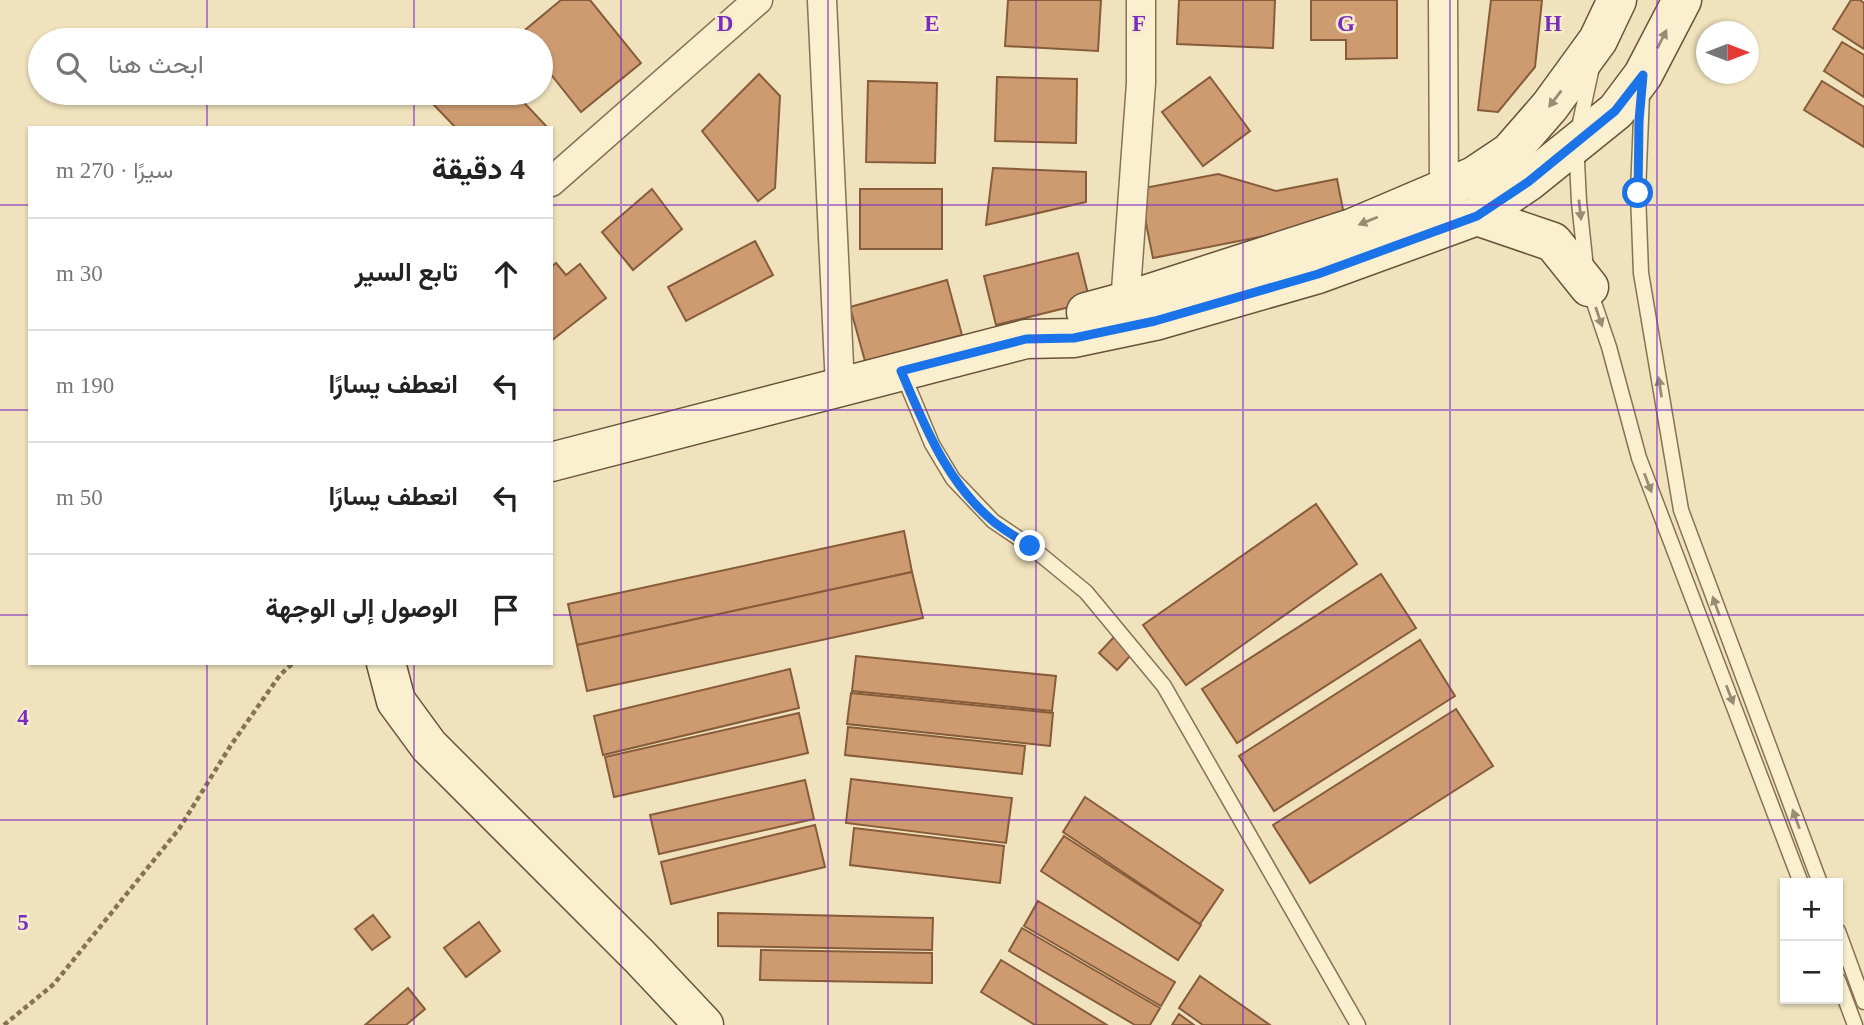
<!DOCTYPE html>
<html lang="ar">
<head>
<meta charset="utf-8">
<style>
  :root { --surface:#fff; --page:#f2f2f2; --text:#222; --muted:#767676; --line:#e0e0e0 }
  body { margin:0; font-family:"Times New Roman",Vazirmatn,serif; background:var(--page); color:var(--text); direction:rtl }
  .controls { position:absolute; right:21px; bottom:21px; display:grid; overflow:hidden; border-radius:0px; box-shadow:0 2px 5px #0004 }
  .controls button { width:63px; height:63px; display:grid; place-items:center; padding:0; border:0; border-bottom:2px solid var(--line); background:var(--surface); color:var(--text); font:35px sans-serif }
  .compass { position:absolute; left:1696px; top:21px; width:63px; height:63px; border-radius:50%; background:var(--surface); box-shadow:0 2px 5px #0004; rotate:90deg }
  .stop { position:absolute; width:21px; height:21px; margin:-16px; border:5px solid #1a73e8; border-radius:50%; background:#fff }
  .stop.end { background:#1a73e8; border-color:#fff; box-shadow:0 2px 7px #0008 }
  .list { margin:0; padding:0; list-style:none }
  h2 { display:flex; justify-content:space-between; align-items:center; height:91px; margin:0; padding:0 28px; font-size:30px }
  h2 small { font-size:23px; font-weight:400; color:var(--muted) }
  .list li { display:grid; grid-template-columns:46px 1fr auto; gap:21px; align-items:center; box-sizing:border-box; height:112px; padding:0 28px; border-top:2px solid var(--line) }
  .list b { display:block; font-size:26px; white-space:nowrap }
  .list em { font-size:23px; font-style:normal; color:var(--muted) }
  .icon { flex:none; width:38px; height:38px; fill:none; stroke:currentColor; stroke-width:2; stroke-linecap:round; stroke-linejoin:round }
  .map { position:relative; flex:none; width:1864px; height:1025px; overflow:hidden; direction:ltr }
  .search { position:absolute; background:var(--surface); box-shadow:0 2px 5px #0004; left:28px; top:28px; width:525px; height:77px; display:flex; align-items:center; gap:18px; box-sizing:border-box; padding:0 24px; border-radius:38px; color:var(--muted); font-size:26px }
  .panel { position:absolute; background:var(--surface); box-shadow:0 2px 5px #0004; left:28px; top:126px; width:525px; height:539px; border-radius:0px; direction:rtl }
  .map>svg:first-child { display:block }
  .building { fill:#ce9b71; stroke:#875c3b; stroke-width:2 }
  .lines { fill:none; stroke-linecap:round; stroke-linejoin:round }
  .service-casing { stroke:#877255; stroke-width:17 }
  .minor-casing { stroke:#877255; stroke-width:31 }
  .secondary-casing { stroke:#685239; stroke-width:41 }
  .path { stroke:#877255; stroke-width:4.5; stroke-dasharray:5 3.5; stroke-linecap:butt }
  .service { stroke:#faefcf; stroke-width:14 }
  .minor { stroke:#faefcf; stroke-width:28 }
  .secondary { stroke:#faefcf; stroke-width:38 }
  .oneway { fill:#988c75 }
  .route { stroke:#1a73e8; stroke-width:9 }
  .grid { fill:none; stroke:#7b2cbf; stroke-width:2; stroke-opacity:0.55 }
  .grid-label { font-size:23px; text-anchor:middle; font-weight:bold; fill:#7b2cbf; stroke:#f6eccc; stroke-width:5; stroke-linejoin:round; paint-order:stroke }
</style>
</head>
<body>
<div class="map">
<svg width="1864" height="1025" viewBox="0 0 1864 1025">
  <rect width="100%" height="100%" fill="#efe2bc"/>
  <g class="building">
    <polygon points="561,0 590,0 641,63 581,112 541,62 541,40 523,40 519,35"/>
    <polygon points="1008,0 1101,0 1098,51 1005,46"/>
    <polygon points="1179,0 1275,0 1273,48 1177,44"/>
    <polygon points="1311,0 1397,0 1397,58 1346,59 1346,40 1311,40"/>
    <polygon points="1491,0 1542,0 1535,67 1498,112 1478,110"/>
    <polygon points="1851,0 1860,0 1864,3 1864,49 1833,29"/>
    <polygon points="1842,42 1864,55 1864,97 1824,71"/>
    <polygon points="759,74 780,96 775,188 758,201 702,131"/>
    <polygon points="997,77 1077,79 1076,143 995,141"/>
    <polygon points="1210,77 1250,131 1203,166 1162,112"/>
    <polygon points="868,81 937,83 935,163 866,162"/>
    <polygon points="1822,81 1864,107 1864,147 1804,110"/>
    <polygon points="447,93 515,93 548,128 456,128 434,105"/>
    <polygon points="993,168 1086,172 1086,202 986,225"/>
    <polygon points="1218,174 1276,191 1337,179 1345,220 1153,258 1139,189"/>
    <polygon points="652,189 682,229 633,270 602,232"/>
    <rect x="860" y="189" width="82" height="60"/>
    <polygon points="755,241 773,275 686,321 668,287"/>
    <polygon points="1078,253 1090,302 996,325 984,276"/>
    <polygon points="556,263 566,275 580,264 606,298 551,341 551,267"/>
    <polygon points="947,280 962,335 865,361 850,307"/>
    <polygon points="1316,504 1357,564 1186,685 1143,625"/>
    <polygon points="904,531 912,572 577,645 568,604"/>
    <polygon points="912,572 923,618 587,691 577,645"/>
    <polygon points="1381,574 1416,628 1237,743 1202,689"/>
    <polygon points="1115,636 1133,653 1117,670 1099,653"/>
    <polygon points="1420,640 1455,696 1274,811 1239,756"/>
    <polygon points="856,656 1056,676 1052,711 852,691"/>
    <polygon points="790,669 799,708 603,755 594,716"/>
    <polygon points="851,693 1053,713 1050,746 847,724"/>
    <polygon points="1456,709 1493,766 1310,883 1273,825"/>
    <polygon points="799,713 808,753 614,797 605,757"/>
    <polygon points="848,727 1025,746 1022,774 845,755"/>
    <polygon points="851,779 1012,798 1006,843 846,823"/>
    <polygon points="805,780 814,819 659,854 650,815"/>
    <polygon points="1085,797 1223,890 1200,924 1063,832"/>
    <polygon points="815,825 825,867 671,904 661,862"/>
    <polygon points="854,828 1004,846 1000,883 850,865"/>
    <polygon points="1064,836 1201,925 1178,960 1041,871"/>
    <polygon points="1038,901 1175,982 1161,1006 1024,926"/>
    <polygon points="718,913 933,918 932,950 718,946"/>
    <polygon points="373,915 390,937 372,950 355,929"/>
    <polygon points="479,922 500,951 466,977 444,948"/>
    <polygon points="1022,928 1160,1008 1150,1025 1135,1025 1009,951"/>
    <polygon points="761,950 932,953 932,983 760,980"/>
    <polygon points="1001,960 1107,1025 1035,1025 981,992"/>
    <polygon points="1200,976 1270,1025 1203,1025 1179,1008"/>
    <polygon points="408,988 425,1009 406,1025 365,1025"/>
    <polygon points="1179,1014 1194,1025 1172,1025"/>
  </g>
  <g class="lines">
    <g class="service-casing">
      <g id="service">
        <polyline points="1642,94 1638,193 1641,273 1681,510 1820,883"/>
        <polyline points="1586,268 1579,202 1576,141 1592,67"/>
        <polyline points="1589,288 1609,347 1639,458 1801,883"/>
        <polyline points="902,372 932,444 953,479 993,521 1030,546 1086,592 1164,686 1358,1025"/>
        <polyline points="1838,931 1864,1002"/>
        <polyline points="1838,980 1855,1025"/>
      </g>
    </g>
    <g class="minor-casing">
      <g id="minor">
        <polyline points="822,0 840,387"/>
        <polyline points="1443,0 1444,191"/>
        <polyline points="551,182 758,0"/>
        <polyline points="1124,318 1141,83 1141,0"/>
      </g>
    </g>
    <g class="secondary-casing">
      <g id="secondary">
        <polyline points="1477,216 1553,242 1589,287"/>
        <polyline points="1086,312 1123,302 1352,228 1474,176 1510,152 1550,106 1598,40 1617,0"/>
        <polyline points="551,462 1026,339 1074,338 1155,321 1318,274 1477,216 1528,182 1616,111 1643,75 1682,0"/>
        <polyline points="386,663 396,701 429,746 640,957 704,1025"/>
      </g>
    </g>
    <polyline class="path" points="4,1025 54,984 179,829 231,745 280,675 293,663"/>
    <use href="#service" class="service"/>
    <use href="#minor" class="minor"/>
    <use href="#secondary" class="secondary"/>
  </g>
  <defs><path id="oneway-solid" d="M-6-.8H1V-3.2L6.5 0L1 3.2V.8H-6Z" transform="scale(1.75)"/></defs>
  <g class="oneway">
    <use href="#oneway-solid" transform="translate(1662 39) rotate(-63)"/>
    <use href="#oneway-solid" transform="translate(1555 99) rotate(127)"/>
    <use href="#oneway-solid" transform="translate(1580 210) rotate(84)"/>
    <use href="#oneway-solid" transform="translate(1368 221) rotate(158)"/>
    <use href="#oneway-solid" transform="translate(1599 317) rotate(71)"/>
    <use href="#oneway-solid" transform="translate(1660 387) rotate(-99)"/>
    <use href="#oneway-solid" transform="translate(1648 483) rotate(69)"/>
    <use href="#oneway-solid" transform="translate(1716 606) rotate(-110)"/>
    <use href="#oneway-solid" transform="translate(1730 695) rotate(69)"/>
    <use href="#oneway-solid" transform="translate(1796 819) rotate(-110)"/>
  </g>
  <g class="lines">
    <path class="route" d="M1030,546C1018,538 1005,531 994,522C946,482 925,426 901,371L1026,339L1074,338L1155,321L1318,274L1477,216L1528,182L1615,111L1643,75L1639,121L1638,193"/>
  </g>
  <path class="grid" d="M207,0V40M414,0V40M621,0V1025M828,0V1025M1036,0V1025M1243,0V1025M1450,0V1025M1657,0V1025M207,93V128M414,93V128M0,205H30M551,205H1864M0,410H30M551,410H1864M0,615H30M551,615H1864M207,663V1025M414,663V1025M0,820H1864"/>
  <g class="grid-label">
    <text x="725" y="31">D</text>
    <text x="932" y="31">E</text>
    <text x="1139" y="31">F</text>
    <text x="1346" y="31">G</text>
    <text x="1553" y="31">H</text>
    <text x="23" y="725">4</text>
    <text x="23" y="930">5</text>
  </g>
</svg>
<div class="controls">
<button>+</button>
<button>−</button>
</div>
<svg class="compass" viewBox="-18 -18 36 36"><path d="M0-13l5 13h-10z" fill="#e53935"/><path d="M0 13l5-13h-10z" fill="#767676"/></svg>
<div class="stop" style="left:1638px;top:193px"></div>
<div class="stop end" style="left:1030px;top:546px"></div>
<div class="search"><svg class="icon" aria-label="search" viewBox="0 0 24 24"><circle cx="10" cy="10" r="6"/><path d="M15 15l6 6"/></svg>ابحث هنا</div>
<section class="panel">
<h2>4 دقيقة<small>سيرًا · 270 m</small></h2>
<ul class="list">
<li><svg class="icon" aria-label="ahead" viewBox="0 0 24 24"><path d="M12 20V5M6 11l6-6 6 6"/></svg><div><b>تابع السير</b></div><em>30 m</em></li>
<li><svg class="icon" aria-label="left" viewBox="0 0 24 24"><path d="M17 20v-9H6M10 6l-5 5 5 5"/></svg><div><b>انعطف يسارًا</b></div><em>190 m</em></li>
<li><svg class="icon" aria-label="left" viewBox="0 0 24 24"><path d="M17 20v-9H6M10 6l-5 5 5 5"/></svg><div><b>انعطف يسارًا</b></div><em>50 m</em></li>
<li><svg class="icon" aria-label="arrive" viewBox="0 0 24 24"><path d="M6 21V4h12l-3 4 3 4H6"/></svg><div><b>الوصول إلى الوجهة</b></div></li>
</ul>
</section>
</div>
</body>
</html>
